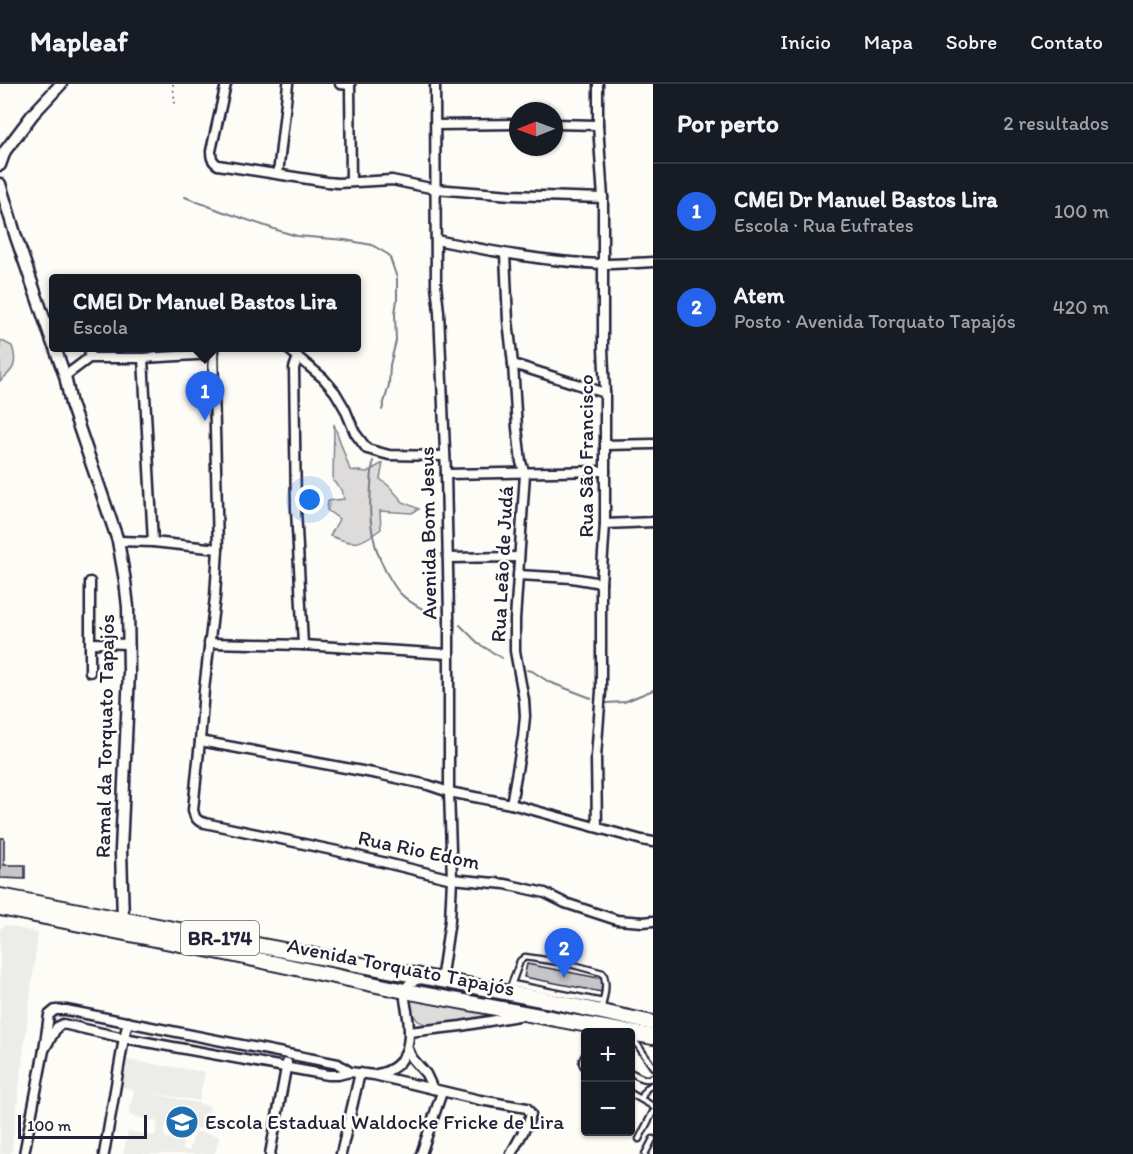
<!DOCTYPE html>
<html lang="pt">
<head>
<meta charset="utf-8">
<style>
  :root { --surface:#171b24; --page:#20242c; --text:#f1f3f6; --muted:#9ea1a6; --line:#363941; --accent:#2563eb }
  body { margin:0; font-family:Itim,sans-serif; background:var(--page); color:var(--text) }
  .controls { position:absolute; right:18px; bottom:18px; display:grid; overflow:hidden; border-radius:6px; box-shadow:0 2px 4px #0004 }
  .controls button { width:54px; height:54px; display:grid; place-items:center; padding:0; border:0; border-bottom:2px solid var(--line); background:var(--surface); color:var(--text); font:30px sans-serif }
  .compass { position:absolute; left:509px; top:18px; width:54px; height:54px; border-radius:50%; background:var(--surface); box-shadow:0 2px 4px #0004; rotate:269deg }
  .scale { position:absolute; left:18px; bottom:15px; width:129px; box-sizing:border-box; padding-left:6px; border:3px solid #22223b; border-top:0; font-size:16px; line-height:21px; white-space:nowrap; color:#22223b; -webkit-text-stroke:4px #fdfcf7; paint-order:stroke }
  .you { position:absolute; left:310px; top:416px; width:21px; height:21px; margin:-15px; border:4px solid #fff; border-radius:50%; background:#1a73e8; box-shadow:0 0 0 9px #1a73e833 }
  .badge { display:grid; place-items:center; width:39px; height:39px; border-radius:50%; background:var(--accent); color:#fff; font-size:20px; font-weight:700 }
  .pin { position:absolute; translate:-50% -50px; filter:drop-shadow(0 2px 3px #0008) }
  .pin::after { content:''; position:absolute; top:32px; width:21px; height:18px; background:inherit; clip-path:polygon(0 0,100% 0,50% 100%) }
  .popup { position:absolute; left:49px; top:190px; width:312px; height:78px; box-sizing:border-box; display:grid; place-content:center; border-radius:6px; background:var(--surface); filter:drop-shadow(0 2px 4px #0005); font-size:20px; white-space:nowrap; color:var(--muted) }
  .popup b { font-size:22px; color:var(--text) }
  .popup::after { content:''; position:absolute; left:50%; top:100%; margin-left:-12px; border:12px solid transparent; border-top-color:var(--surface) }
  .list { margin:0; padding:0; list-style:none }
  h2 { display:flex; justify-content:space-between; align-items:center; height:78px; margin:0; padding:0 24px; font-size:26px }
  h2 small { font-size:20px; font-weight:400; color:var(--muted) }
  .list li { display:grid; grid-template-columns:39px 1fr auto; gap:18px; align-items:center; box-sizing:border-box; height:96px; padding:0 24px; border-top:2px solid var(--line) }
  .list b { display:block; font-size:22px; white-space:nowrap }
  .list p { margin:0; font-size:20px; white-space:nowrap; color:var(--muted) }
  .list em { font-size:20px; font-style:normal; color:var(--muted) }
  .map { position:relative; flex:none; width:653px; height:1070px; overflow:hidden }
  header { display:flex; align-items:center; gap:36px; box-sizing:border-box; height:84px; padding:0 30px; background:var(--surface); border-bottom:2px solid var(--line) }
  header strong { font-size:28px }
  nav { display:flex; gap:33px; margin-inline-start:auto; font-size:21px }
  main { display:flex }
  aside { flex:1; background:var(--surface) }
  .map>svg:first-child { display:block }
  .built { fill:#ecece9 }
  .green { fill:#dddcdb; stroke:#807f8b; stroke-width:1.5 }
  .lines { fill:none; stroke-linecap:round; stroke-linejoin:round }
  .stream { stroke:#787885; stroke-width:2 }
  .building { fill:#c6c6c8; stroke:#22223b; stroke-width:1.5 }
  .service-casing { stroke:#22223b; stroke-width:9 }
  .minor-casing { stroke:#22223b; stroke-width:13 }
  .tertiary-casing { stroke:#22223b; stroke-width:15 }
  .trunk-casing { stroke:#22223b; stroke-width:18 }
  .path { stroke:#22223b; stroke-width:1.5; stroke-dasharray:1.5 4.5; stroke-linecap:butt }
  .service { stroke:#fdfcf7; stroke-width:4.5 }
  .minor { stroke:#fdfcf7; stroke-width:8 }
  .tertiary { stroke:#fdfcf7; stroke-width:10 }
  .trunk { stroke:#fdfcf7; stroke-width:14 }
  .labels { text-anchor:middle; stroke-width:5; stroke-linejoin:round; paint-order:stroke }
  .shield { fill:#fdfcf7; stroke:#646373; stroke-width:1.5 }
  .shield-label { font-size:20px; font-weight:bold; fill:#22223b }
  .street-label { font-size:21px; fill:#22223b; stroke:#fdfcf7 }
  .poi-label { font-size:21px; fill:#22223b; stroke:#fdfcf7; text-anchor:start }
</style>
</head>
<body>
<header>
<strong>Mapleaf</strong>
<nav><a>Início</a><a>Mapa</a><a>Sobre</a><a>Contato</a></nav>
</header>
<main>
<div class="map">
<svg width="653" height="1070" viewBox="0 0 653 1070">
  <rect width="100%" height="100%" fill="#fdfcf7"/>
  <filter id="ink" filterUnits="userSpaceOnUse"><feTurbulence type="fractalNoise" baseFrequency=".0167" numOctaves="2"/><feDisplacementMap in="SourceGraphic" scale="12" xChannelSelector="R" yChannelSelector="G"/><feConvolveMatrix kernelMatrix="1 2 1 2 8 2 1 2 1" color-interpolation-filters="sRGB"/></filter>
  <g filter="url(#ink)">
    <g class="built">
      <polygon points="5,841 38,849 11,1070 0,1070 0,845"/>
      <polygon points="127,976 205,988 199,1017 146,1008 210,1022 205,1046 166,1039 164,1053 184,1058 182,1065 189,1067 195,1047 219,1052 215,1070 123,1070 128,1047 155,1052 158,1038 129,1031 134,1006 122,1003"/>
    </g>
    <g class="green">
      <path d="M0,256L12,262C18,280 14,286 0,297Z"/>
      <path d="M334,340L350,386L367,388L383,379L380,395L389,402L403,418L419,425L412,429L380,427L381,445C358,462 356,461 330,452L339,435L327,426L328,417L344,415L342,406L333,397Z"/>
      <polygon points="411,912 496,931 432,943 418,937 412,929 410,917"/>
    </g>
    <g class="lines">
      <g class="stream">
        <polyline points="185,113 221,127 280,147 297,152 345,156 372,161 389,171 397,194 397,216 395,229 396,257 390,281 389,301 382,326"/>
        <path d="M373,377C369,418 366,450 386,488C391,496 395,505 402,511C411,520 423,525 434,531"/>
        <polyline points="460,541 479,560 502,574"/>
        <polyline points="527,586 532,587 549,598 591,614"/>
        <polyline points="606,619 624,618 653,606"/>
      </g>
    </g>
    <g class="building">
      <polygon points="0,754 4,754 4,781 25,781 25,795 0,794"/>
      <polygon points="527,880 604,895 601,908 524,893"/>
    </g>
    <g class="lines">
      <g class="service-casing">
        <g id="service">
          <polyline points="512,900 603,918"/>
          <path d="M509,907L520,877L525,873L566,879L603,889C608,900 604,914 601,926"/>
          <polyline points="632,953 653,983"/>
          <path d="M586,970C582,975 580,980 586,984"/>
          <path d="M630,988C638,992 645,998 653,993"/>
          <polyline points="630,1009 651,1021 653,1023"/>
          <polyline points="641,1015 646,1005 653,1000"/>
          <polyline points="639,1055 653,1028"/>
          <polyline points="645,1070 653,1055"/>
        </g>
      </g>
      <g class="minor-casing">
        <g id="minor">
          <path d="M226,0L211,67C211,74 212,77 218,81L327,98L338,99L392,96L435,105L511,111L603,114"/>
          <polyline points="340,0 350,1"/>
          <polyline points="350,0 351,98"/>
          <polyline points="435,0 436,201 439,228 446,390 449,530 449,708 452,795 450,836 441,897"/>
          <polyline points="554,40 598,41"/>
          <polyline points="436,41 518,40"/>
          <polyline points="278,90 288,0"/>
          <path d="M436,156C490,167 546,178 602,180C619,180 636,179 653,178"/>
          <polyline points="505,170 508,237 513,280 517,344 521,378 525,390 515,536 515,567 524,616 525,632 523,653 511,720"/>
          <polyline points="213,264 218,465 215,513 204,606 200,657 193,726 195,733 199,737 205,739 337,767 452,795 505,800 545,809 565,819 617,836 643,838 653,837"/>
          <polyline points="287,264 323,294 335,308 345,325 355,349 367,365 389,371 445,372"/>
          <polyline points="298,273 294,284 296,425 303,561"/>
          <polyline points="89,274 90,264"/>
          <polyline points="143,274 153,458"/>
          <polyline points="513,280 605,309"/>
          <polyline points="65,292 89,274 143,274 213,270"/>
          <polyline points="605,361 653,360"/>
          <polyline points="446,390 605,387"/>
          <polyline points="605,440 653,438"/>
          <polyline points="118,457 153,458 218,465"/>
          <polyline points="448,474 519,473"/>
          <polyline points="518,491 572,494 601,499"/>
          <polyline points="90,498 90,588"/>
          <polyline points="91,559 129,560"/>
          <polyline points="209,559 303,561 448,570"/>
          <polyline points="200,657 378,690 428,701 449,708 511,720 642,756 653,758"/>
          <polyline points="597,743 596,673 601,607 601,499 605,440 605,309 603,264 603,114 598,41 598,0"/>
          <polyline points="409,948 461,942 524,931"/>
          <polyline points="408,965 412,974 426,990 433,1005"/>
          <polyline points="44,966 49,931 55,926 66,926 338,980 350,988 374,991 480,1016 527,1024 531,1030 528,1039 511,1070"/>
          <path d="M377,990C410,984 412,955 407,927C406,920 403,912 406,904C409,898 415,896 421,895"/>
          <polyline points="24,1070 44,966 57,943 63,940 124,954 328,991 338,991 350,988"/>
          <polyline points="104,1070 124,954 128,938"/>
          <polyline points="270,1070 287,979"/>
          <polyline points="341,1070 360,989"/>
          <polyline points="421,1070 442,1008"/>
        </g>
      </g>
      <g class="tertiary-casing">
        <g id="tertiary">
          <polyline points="0,81 5,67 33,30 61,0"/>
          <polyline points="0,100 16,153 53,260"/>
          <polyline points="55,264 65,292 71,320 118,457 125,497 128,523 129,588 121,766 123,836"/>
        </g>
      </g>
      <g class="trunk-casing">
        <g id="trunk">
          <polyline points="0,812 546,916 653,939"/>
          <polyline points="0,824 235,871 405,907 653,953"/>
        </g>
      </g>
      <polyline class="path" points="173,0 175,20"/>
      <use href="#service" class="service"/>
      <use href="#minor" class="minor"/>
      <use href="#tertiary" class="tertiary"/>
      <use href="#trunk" class="trunk"/>
    </g>
  </g>
  <defs>
    <g id="school-disc" transform="scale(1.725)"><circle r="9.5" fill="#1f6fb2" stroke="#fdfcf7"/><path d="M0-5L7-2L0 1L-7-2ZM-4 1L0 2.5L4 1V4Q0 6-4 4Z" fill="#fff"/></g>
  </defs>
  <g fill-rule="evenodd">
    <use href="#school-disc" x="182" y="1038"/>
  </g>
  <g class="labels">
    <rect class="shield" x="181" y="837" width="78" height="34" rx="4.5"/>
    <g class="shield-label">
      <text x="220" y="861">BR-174</text>
    </g>
    <g class="street-label">
      <text transform="translate(586 372) rotate(-90)" y="7">Rua São Francisco</text>
      <text transform="translate(428 449) rotate(-91)" y="7">Avenida Bom Jesus</text>
      <text transform="translate(502 480) rotate(-87)" y="7">Rua Leão de Judá</text>
      <text transform="translate(105 652) rotate(-89)" y="7">Ramal da Torquato Tapajós</text>
      <text transform="translate(419 766) rotate(12)" y="7">Rua Rio Edom</text>
      <text transform="translate(401 883) rotate(11)" y="7">Avenida Torquato Tapajós</text>
    </g>
    <g class="poi-label">
      <text x="205" y="1045">Escola Estadual Waldocke Fricke de Lira</text>
    </g>
  </g>
</svg>
<div class="controls">
<button>+</button>
<button>−</button>
</div>
<svg class="compass" viewBox="-18 -18 36 36"><path d="M0-13l5 13h-10z" fill="#e53935"/><path d="M0 13l5-13h-10z" fill="#9ea1a6"/></svg>
<div class="scale">100 m</div>
<div class="you"></div>
<div class="pin badge" style="left:205px;top:337px">1</div>
<div class="popup"><b>CMEI Dr Manuel Bastos Lira</b>Escola</div>
<div class="pin badge" style="left:564px;top:894px">2</div>
</div>
<aside>
<h2>Por perto<small>2 resultados</small></h2>
<ul class="list">
<li><span class="badge">1</span><div><b>CMEI Dr Manuel Bastos Lira</b><p>Escola · Rua Eufrates</p></div><em>100 m</em></li>
<li><span class="badge">2</span><div><b>Atem</b><p>Posto · Avenida Torquato Tapajós</p></div><em>420 m</em></li>
</ul>
</aside>
</main>
</body>
</html>
